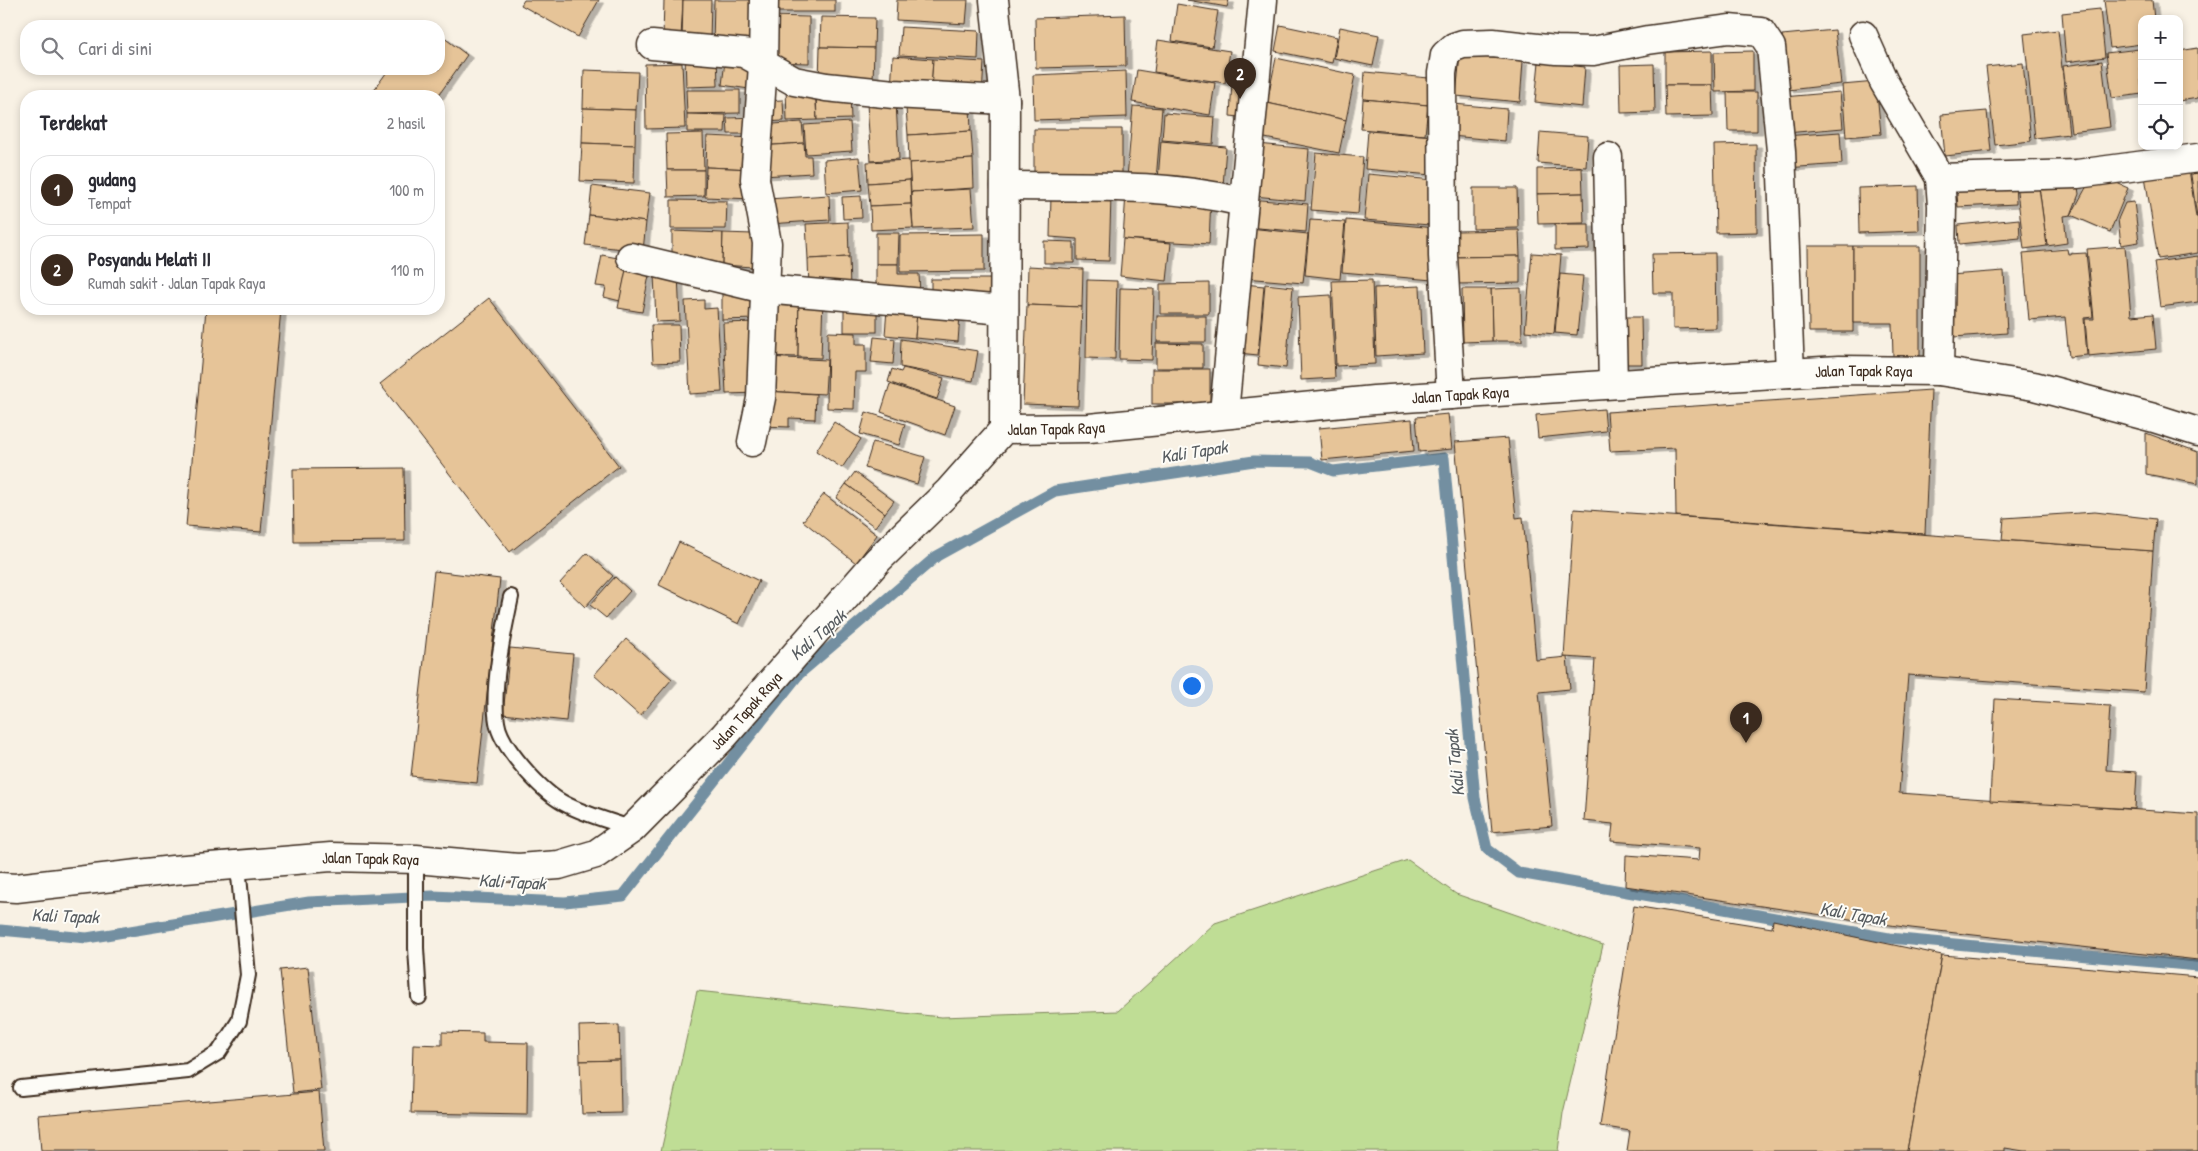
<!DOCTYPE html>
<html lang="id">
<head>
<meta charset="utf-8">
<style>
  :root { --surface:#fff; --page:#f7f7f7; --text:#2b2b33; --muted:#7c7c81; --line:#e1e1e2; --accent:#3b2a1e }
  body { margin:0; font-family:"Patrick Hand",sans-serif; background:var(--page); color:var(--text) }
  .controls { position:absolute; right:15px; top:15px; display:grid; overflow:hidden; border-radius:10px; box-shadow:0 2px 8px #0003 }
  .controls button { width:45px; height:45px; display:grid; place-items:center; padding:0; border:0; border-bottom:1px solid var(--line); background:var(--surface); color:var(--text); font:25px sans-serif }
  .you { position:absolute; left:1191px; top:685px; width:18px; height:18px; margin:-12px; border:4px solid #fff; border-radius:50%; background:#1a73e8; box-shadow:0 0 0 8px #1a73e833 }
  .badge { display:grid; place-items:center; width:32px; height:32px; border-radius:50%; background:var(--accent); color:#fff; font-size:16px; font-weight:700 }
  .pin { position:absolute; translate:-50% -41px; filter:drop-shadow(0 1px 2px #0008) }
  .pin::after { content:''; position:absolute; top:26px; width:18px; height:15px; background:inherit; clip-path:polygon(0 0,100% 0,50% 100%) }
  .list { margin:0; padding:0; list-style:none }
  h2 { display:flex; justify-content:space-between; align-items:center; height:65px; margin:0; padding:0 20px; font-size:21px }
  h2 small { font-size:16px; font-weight:400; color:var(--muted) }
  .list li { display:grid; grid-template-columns:32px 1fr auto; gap:15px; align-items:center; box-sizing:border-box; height:70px; margin:0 10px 10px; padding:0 10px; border:1px solid var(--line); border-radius:20px }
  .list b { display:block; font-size:19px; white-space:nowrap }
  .list p { margin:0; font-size:16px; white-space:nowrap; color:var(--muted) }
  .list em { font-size:16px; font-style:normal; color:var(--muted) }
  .icon { flex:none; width:28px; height:28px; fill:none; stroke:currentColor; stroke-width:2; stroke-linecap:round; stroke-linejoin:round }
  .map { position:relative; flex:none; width:2198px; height:1151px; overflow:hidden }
  .search { position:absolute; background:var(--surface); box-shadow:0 2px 8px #0003; left:20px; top:20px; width:425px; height:55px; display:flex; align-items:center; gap:12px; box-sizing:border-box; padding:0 18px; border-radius:20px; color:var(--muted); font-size:19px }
  .panel { position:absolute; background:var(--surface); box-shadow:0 2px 8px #0003; left:20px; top:90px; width:425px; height:225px; border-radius:20px }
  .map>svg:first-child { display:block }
  .green { fill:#bfdd95; stroke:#7d845a }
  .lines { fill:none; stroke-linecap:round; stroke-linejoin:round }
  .stream { stroke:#738fa1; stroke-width:11 }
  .building { fill:#e6c498; stroke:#3b2a1e; filter:url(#shadow) }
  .service-casing { stroke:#3b2a1e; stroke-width:18 }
  .minor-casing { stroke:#3b2a1e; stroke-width:31 }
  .service { stroke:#fdfcf7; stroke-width:14 }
  .minor { stroke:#fdfcf7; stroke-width:28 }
  .labels { text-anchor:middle; stroke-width:4; stroke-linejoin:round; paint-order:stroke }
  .street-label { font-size:16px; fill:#3b2a1e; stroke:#fdfcf7 }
  .water-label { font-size:18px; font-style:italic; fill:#575c60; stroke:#fdfcf7 }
</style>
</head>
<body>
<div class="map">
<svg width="2198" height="1151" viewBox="0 0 2198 1151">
  <defs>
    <filter id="shadow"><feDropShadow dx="5.5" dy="3" stdDeviation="0" flood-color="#0004"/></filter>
  </defs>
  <rect width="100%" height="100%" fill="#f8f1e4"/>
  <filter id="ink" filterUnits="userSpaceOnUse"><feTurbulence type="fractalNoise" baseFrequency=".02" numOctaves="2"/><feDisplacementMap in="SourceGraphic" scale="10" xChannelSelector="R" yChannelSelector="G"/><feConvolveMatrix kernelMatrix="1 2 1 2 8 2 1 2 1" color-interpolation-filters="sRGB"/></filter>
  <g filter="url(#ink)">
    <polygon class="green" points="1408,860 1456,894 1603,945 1563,1113 1558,1151 661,1151 697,991 941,1017 1118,1011 1215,923"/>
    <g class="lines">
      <polyline class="stream" points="0,930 87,938 309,902 433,896 565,902 623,896 799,674 937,556 1055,491 1254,461 1310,462 1333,471 1444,458 1475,798 1487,849 1519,873 1889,938 2198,966"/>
    </g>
    <g class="building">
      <polygon points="524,0 599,0 578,37 521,5"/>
      <polygon points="664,0 683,0 681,38 663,38"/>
      <polygon points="683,0 711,0 710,41 682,40"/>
      <polygon points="714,0 753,0 752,48 713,47"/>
      <rect x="773" y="0" width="62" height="12"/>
      <polygon points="897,0 968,0 966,24 896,20"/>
      <polygon points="1187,0 1229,0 1227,7"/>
      <polygon points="2104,0 2152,0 2154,19 2142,19 2142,44 2110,48"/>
      <polygon points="1177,4 1218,11 1212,47 1172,41"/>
      <polygon points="2100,9 2105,57 2066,62 2062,13"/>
      <polygon points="1125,15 1126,66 1036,68 1035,18"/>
      <polygon points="769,16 809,17 809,63 769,62"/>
      <polygon points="821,17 875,18 874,48 820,47"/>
      <polygon points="1280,25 1337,37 1332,63 1275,51"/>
      <polygon points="901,27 979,31 978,59 899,55"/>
      <polygon points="1340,27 1379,35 1373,66 1334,58"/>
      <polygon points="1835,30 1841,84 1788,90 1782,35"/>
      <polygon points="2058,30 2069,134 2035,138 2024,34"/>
      <polygon points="439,34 467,55 438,96 375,96 371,94 389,69 439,69"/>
      <polygon points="1158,40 1230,51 1225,83 1154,72"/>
      <polygon points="820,47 874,48 873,82 819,80"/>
      <polygon points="2198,48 2198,98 2179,101 2179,51"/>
      <polygon points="2139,49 2142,94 2112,98 2106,53"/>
      <polygon points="1712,51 1712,85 1665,85 1665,52"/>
      <polygon points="1753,51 1753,91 1715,92 1714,52"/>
      <polygon points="717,54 718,86 686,87 685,55"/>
      <polygon points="1460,55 1523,61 1520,102 1456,96"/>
      <polygon points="893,56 933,59 931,93 891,91"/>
      <polygon points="1276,58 1355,75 1346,120 1267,103"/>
      <polygon points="933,59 984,62 982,96 931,93"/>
      <polygon points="725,61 759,64 756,90 722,85"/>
      <polygon points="2102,61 2110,127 2071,132 2063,66"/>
      <polygon points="1539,62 1585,67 1582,107 1535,102"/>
      <polygon points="682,63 685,128 646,129 645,64"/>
      <polygon points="2023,63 2031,141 1995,145 1986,67"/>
      <polygon points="1654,64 1655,112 1621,113 1620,65"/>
      <polygon points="584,70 638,72 636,110 583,108"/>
      <polygon points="1137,70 1215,83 1210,115 1132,102"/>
      <polygon points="1126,71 1127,117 1034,120 1033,75"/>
      <polygon points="1365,72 1429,78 1428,105 1363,99"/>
      <polygon points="1232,82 1250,83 1248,118 1230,116"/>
      <polygon points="1876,82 1881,134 1846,137 1842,85"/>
      <polygon points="1665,85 1712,85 1713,116 1666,117"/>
      <polygon points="815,86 817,120 787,121 786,87"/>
      <polygon points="686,90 740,90 740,113 687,114"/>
      <polygon points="850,92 851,119 817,120 816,93"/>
      <polygon points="1727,92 1757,92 1757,131 1728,131"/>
      <polygon points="1840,92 1843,128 1786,133 1783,97"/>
      <polygon points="1363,99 1428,105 1425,135 1361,129"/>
      <polygon points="783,100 784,121 763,122 762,101"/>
      <polygon points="896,102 899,159 871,161 867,104"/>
      <polygon points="1267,103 1346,120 1339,153 1260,137"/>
      <polygon points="1454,104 1507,109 1505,141 1451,136"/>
      <polygon points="970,105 971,131 908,135 906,108"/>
      <polygon points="1133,106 1162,108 1156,180 1127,178"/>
      <polygon points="583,108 636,110 635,145 582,143"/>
      <polygon points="1987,111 1991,151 1945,156 1941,115"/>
      <polygon points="1164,113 1215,117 1213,144 1162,140"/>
      <polygon points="687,114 726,115 725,132 687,132"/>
      <polygon points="755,117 755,134 728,134 727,118"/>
      <polygon points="802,122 804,143 760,146 759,125"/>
      <polygon points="850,122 852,151 806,154 804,125"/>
      <polygon points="1034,129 1122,129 1122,175 1034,174"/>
      <polygon points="971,131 973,159 909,163 908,135"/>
      <polygon points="1368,131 1434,136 1431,175 1365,169"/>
      <polygon points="1540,132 1588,136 1586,167 1538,163"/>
      <polygon points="1840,132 1842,164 1786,168 1784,136"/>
      <polygon points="703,133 704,170 667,170 666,134"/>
      <polygon points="707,136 754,138 753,169 706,167"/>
      <polygon points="1161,141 1226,147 1223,186 1158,180"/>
      <polygon points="582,143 635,145 634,183 580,181"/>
      <polygon points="804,143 805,156 811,156 812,173 763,176 760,146"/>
      <polygon points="1258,144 1309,149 1305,201 1254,196"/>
      <polygon points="1756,144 1757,232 1716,233 1714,145"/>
      <polygon points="1316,153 1363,157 1358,214 1311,210"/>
      <polygon points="859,157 862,190 826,193 824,160"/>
      <polygon points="973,159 974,188 911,192 909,163"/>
      <polygon points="909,160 910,180 868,183 867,162"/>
      <polygon points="2198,160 2198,216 2197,217 2189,162"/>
      <polygon points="706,167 753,169 752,199 705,197"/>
      <polygon points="1582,168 1583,193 1537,194 1537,169"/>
      <polygon points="2189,169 2196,217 2198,217 2198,253 2158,259 2145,176"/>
      <polygon points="667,170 704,170 704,196 668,197"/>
      <polygon points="2094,173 2128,188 2110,232 2071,215"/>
      <polygon points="1368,174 1434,180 1430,225 1364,220"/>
      <polygon points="2076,174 2079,194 2071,215 2064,216 2067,243 2047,246 2038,180"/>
      <polygon points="2015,178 2016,204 1958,207 1956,182"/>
      <polygon points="910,180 911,204 870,206 868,183"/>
      <polygon points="2038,180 2047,246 2024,249 2016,183"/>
      <polygon points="592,186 650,193 646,222 589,215"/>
      <polygon points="1918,186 1919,231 1859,233 1858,188"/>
      <polygon points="1473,188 1517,188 1518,228 1473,229"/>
      <polygon points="971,189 974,227 913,229 911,192"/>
      <polygon points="1126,193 1211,196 1209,244 1123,239"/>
      <polygon points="1583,193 1584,223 1538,224 1537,194"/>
      <polygon points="829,195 830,220 769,224 768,199"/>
      <polygon points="1051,195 1111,197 1109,261 1077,260 1077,239 1050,237"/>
      <polygon points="861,196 862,218 843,219 842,197"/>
      <polygon points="1249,199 1308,204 1306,232 1246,227"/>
      <polygon points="671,200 727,201 726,229 671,229"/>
      <polygon points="2134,202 2139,242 2121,245 2118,219 2125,203"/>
      <polygon points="911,204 913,228 871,230 870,206"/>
      <polygon points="589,215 646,222 643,251 585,245"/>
      <polygon points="2019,219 2020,238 1959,244 1958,225"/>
      <polygon points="1310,220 1345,222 1340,279 1305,275"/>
      <polygon points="1346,220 1436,228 1432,280 1342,272"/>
      <polygon points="848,222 849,257 808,259 806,224"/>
      <polygon points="1555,224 1589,224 1589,249 1555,250"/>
      <polygon points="1249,228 1308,234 1303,283 1245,278"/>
      <polygon points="1519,230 1520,256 1455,257 1455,231"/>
      <polygon points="672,231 723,233 722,265 672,264"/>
      <polygon points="723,233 753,234 752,267 722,265"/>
      <polygon points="876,233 899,233 898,264 876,264"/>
      <polygon points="984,234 984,271 900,272 900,235"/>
      <polygon points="1123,239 1171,243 1167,281 1120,276"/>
      <polygon points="1044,241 1074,242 1074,263 1044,263"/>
      <polygon points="1808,246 1853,246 1853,332 1809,332"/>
      <polygon points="1853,246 1920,246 1920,356 1893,356 1892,323 1853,323"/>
      <polygon points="2125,246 2131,316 2153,314 2156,349 2088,356 2085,319 2094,319 2087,249"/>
      <polygon points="2067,249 2068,254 2086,253 2093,317 2084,318 2087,355 2069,357 2065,317 2029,320 2023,253"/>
      <polygon points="1532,253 1561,255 1554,334 1525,331"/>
      <polygon points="1715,253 1716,328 1673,329 1673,293 1653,293 1652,254"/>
      <polygon points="602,255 628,260 620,301 604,297 606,287 596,286"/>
      <polygon points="1520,256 1520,283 1456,284 1455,257"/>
      <polygon points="2198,256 2198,302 2160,307 2154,262"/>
      <polygon points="849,257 850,288 809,289 808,259"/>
      <polygon points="628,260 651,265 642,312 618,308"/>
      <polygon points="876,264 898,264 898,274 919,274 920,295 876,295"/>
      <polygon points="1028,266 1083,269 1082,307 1027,305"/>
      <polygon points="2004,271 2007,333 1954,337 1950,275"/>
      <polygon points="678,273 680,321 656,322 654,274"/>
      <polygon points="1560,274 1583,276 1577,335 1555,333"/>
      <polygon points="931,279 990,279 989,298 931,299"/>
      <polygon points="1087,280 1117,281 1115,359 1086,358"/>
      <polygon points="1372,280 1375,364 1336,366 1332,281"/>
      <polygon points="1209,283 1209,314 1160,314 1160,284"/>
      <polygon points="1244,284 1264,286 1258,355 1238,353"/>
      <polygon points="1265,284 1293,287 1286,368 1258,365"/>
      <polygon points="1420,286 1423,353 1376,356 1374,288"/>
      <polygon points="1120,288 1154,289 1152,360 1119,359"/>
      <polygon points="1521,288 1522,341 1492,341 1491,289"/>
      <polygon points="1462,289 1491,289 1492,341 1463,342"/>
      <polygon points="754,292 755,319 722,320 722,293"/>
      <polygon points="1331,295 1335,378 1301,380 1298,297"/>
      <polygon points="767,296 799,296 798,357 765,356"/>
      <polygon points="799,296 823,297 821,358 798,357"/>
      <polygon points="489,298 619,466 510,552 380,384"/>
      <polygon points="704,300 704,309 717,308 722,392 690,394 685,301"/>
      <polygon points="1027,305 1082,307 1078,406 1023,404"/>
      <rect x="844" y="308" width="33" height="24"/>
      <polygon points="206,309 281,309 261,532 186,526"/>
      <polygon points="887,309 917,312 915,338 885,335"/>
      <polygon points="917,312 960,315 958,342 915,338"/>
      <rect x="1157" y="316" width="49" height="26"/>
      <polygon points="1616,317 1641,317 1642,364 1617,364"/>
      <polygon points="755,322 759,393 726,394 723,323"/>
      <polygon points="651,325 679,325 680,362 653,363"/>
      <polygon points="828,332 856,333 856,344 866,344 866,372 855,372 854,409 827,408"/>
      <polygon points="874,337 895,339 893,364 871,362"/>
      <polygon points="901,339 978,351 973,381 900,367"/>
      <polygon points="1156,343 1203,344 1203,368 1156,368"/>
      <polygon points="766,357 827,360 825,394 764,391"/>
      <polygon points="903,368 944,378 937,399 888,382 892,369 901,372"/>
      <rect x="1152" y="369" width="58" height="35"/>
      <polygon points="890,384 955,406 945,435 881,412"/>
      <polygon points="1931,390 1925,534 1676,516 1675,448 1610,451 1607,412"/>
      <polygon points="764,391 816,394 815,419 789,418 789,427 762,426"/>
      <polygon points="1604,409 1606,431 1538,438 1536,415"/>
      <polygon points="866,412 905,424 899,445 860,434"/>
      <polygon points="1448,414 1452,449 1419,452 1416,417"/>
      <polygon points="1412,419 1414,451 1322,460 1319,428"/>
      <polygon points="834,422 861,439 842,468 816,451"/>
      <polygon points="2146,433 2198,452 2198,484 2146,474"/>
      <polygon points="1508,438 1516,518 1523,517 1536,660 1567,657 1570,689 1539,692 1552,826 1492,832 1455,442"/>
      <polygon points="873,442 925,457 917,484 865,468"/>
      <polygon points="404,468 405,541 294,542 293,469"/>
      <polygon points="855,472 894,501 885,513 846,484"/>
      <polygon points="846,484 885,513 875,527 836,498"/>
      <polygon points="824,494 877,535 856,563 803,521"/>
      <polygon points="1574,509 2153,551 2144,692 1908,675 1899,793 2198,814 2198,960 1911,928 1625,886 1626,855 1699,860 1700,848 1611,841 1613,824 1584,821 1595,659 1564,657"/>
      <polygon points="2095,512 2156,519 2153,551 2002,540 2004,518"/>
      <polygon points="679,542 759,581 739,624 659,585"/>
      <polygon points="587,553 613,576 585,607 560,583"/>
      <polygon points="434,571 500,579 477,783 411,776"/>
      <polygon points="615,577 630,591 606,618 590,605"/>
      <polygon points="626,639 672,679 640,716 594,675"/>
      <polygon points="510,648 573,654 566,721 503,714"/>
      <polygon points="1995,699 2110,706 2106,770 2137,772 2135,809 1990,801"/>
      <polygon points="1634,906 1772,928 1773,920 1942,955 1907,1151 1627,1151 1630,1131 1600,1126"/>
      <polygon points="1942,955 2198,977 2198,1151 2024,1151 2005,1148 2005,1151 1907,1151"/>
      <polygon points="308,967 321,1090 293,1093 280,970"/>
      <polygon points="619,1025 620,1060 580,1061 579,1026"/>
      <polygon points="442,1032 483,1033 483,1042 528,1043 527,1115 411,1113 413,1044 442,1045"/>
      <polygon points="620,1060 621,1113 582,1114 580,1061"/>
      <polygon points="319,1092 324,1151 41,1151 38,1115"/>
    </g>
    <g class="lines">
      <g class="service-casing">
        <g id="service">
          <path d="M511,597C504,630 491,689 497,722C500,746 540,789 560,801C581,814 609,820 632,829"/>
          <polyline points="416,859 416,948 419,997"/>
          <polyline points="21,1088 188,1071 219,1052 239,1021 248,975 238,865"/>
        </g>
      </g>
      <g class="minor-casing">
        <g id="minor">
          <polyline points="994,0 1005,100 1004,429"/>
          <polyline points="1863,35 1884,82 1940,178 1942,206 1939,371"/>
          <polyline points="652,45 744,53 794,81 826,87 894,94 1005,100"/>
          <polyline points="1608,157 1613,384"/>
          <polyline points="1940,178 2077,174 2198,158"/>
          <path d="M1005,186C1085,187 1164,183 1243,202"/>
          <polyline points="631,257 764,289 1004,310"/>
          <polyline points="1451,395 1443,256 1442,73 1445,55 1454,47 1463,44 1493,43 1556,50 1593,51 1648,40 1729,29 1761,32 1771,47 1781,151 1790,373"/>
          <polyline points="1224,413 1263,0"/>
          <polyline points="752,442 761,398 767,243 755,179 763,65 764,0"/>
          <path id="s1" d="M0,887L16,888L173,870L331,857L416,859L518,868L559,865L596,854L632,829L724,736L878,560L949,491L1004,429L1089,428L1374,400L1790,373L1839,370L1939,371L2034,386L2154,418L2198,432"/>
        </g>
      </g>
      <use href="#service" class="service"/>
      <use href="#minor" class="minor"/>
    </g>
  </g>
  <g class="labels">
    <g class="street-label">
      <text dy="6" stroke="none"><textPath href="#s1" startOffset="2052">Jalan Tapak Raya</textPath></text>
      <text dy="6" stroke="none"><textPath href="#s1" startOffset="1648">Jalan Tapak Raya</textPath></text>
      <text dy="6" stroke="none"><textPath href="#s1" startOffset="1242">Jalan Tapak Raya</textPath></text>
      <text dy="6" stroke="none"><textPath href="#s1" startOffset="808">Jalan Tapak Raya</textPath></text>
      <text dy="6" stroke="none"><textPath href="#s1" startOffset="372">Jalan Tapak Raya</textPath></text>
    </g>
    <g class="water-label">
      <text transform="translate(1194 452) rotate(-9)" y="6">Kali Tapak</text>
      <text transform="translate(818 635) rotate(-41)" y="6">Kali Tapak</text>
      <text transform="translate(1455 763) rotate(-96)" y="6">Kali Tapak</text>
      <text transform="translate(512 882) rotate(3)" y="6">Kali Tapak</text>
      <text transform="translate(1853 914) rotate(10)" y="6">Kali Tapak</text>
      <text transform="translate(65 916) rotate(2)" y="6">Kali Tapak</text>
    </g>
  </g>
</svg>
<div class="controls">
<button>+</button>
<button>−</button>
<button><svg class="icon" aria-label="locate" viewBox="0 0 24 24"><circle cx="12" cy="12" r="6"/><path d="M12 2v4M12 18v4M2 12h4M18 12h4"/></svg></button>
</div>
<div class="you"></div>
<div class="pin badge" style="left:1746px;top:743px">1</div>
<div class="pin badge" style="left:1240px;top:99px">2</div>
<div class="search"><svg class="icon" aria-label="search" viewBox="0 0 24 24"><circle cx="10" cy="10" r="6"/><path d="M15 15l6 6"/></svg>Cari di sini</div>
<section class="panel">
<h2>Terdekat<small>2 hasil</small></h2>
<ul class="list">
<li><span class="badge">1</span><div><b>gudang</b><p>Tempat</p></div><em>100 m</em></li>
<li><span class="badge">2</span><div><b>Posyandu Melati II</b><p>Rumah sakit · Jalan Tapak Raya</p></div><em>110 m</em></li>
</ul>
</section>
</div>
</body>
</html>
